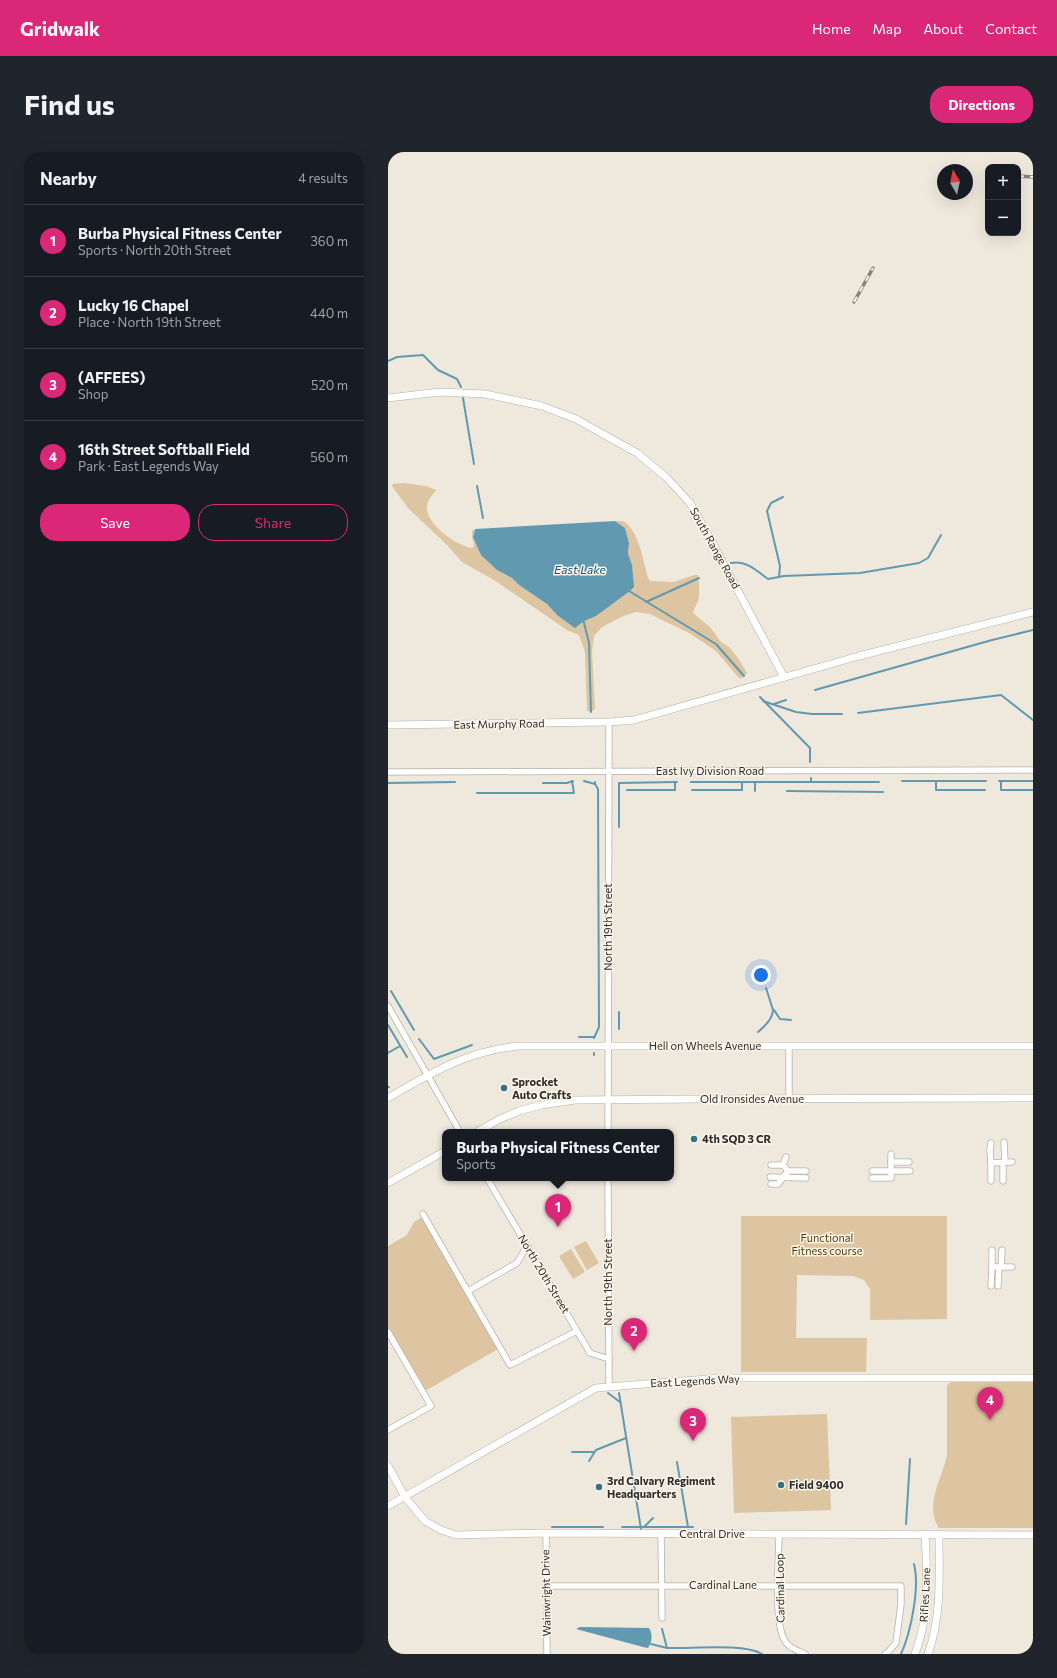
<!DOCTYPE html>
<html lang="en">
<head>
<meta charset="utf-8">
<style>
  :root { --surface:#171b24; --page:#20242c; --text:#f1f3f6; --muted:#9ea1a6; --line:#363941; --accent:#db2777 }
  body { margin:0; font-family:Commissioner,sans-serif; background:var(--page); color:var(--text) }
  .controls { position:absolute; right:12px; top:12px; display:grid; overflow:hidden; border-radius:8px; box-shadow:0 4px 16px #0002 }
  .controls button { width:36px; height:36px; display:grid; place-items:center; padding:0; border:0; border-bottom:1px solid var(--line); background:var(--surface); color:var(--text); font:20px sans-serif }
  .compass { position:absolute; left:549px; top:12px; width:36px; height:36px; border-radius:50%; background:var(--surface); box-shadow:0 4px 16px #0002; rotate:351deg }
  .you { position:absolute; left:373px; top:823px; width:14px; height:14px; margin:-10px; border:3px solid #fff; border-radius:50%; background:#1a73e8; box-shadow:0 0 0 6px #1a73e833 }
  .badge { display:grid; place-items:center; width:26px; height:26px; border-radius:50%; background:var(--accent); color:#fff; font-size:13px; font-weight:700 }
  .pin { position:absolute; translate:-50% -33px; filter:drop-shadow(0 1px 2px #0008) }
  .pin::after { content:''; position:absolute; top:21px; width:14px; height:12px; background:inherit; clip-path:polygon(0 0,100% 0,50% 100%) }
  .popup { position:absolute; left:54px; top:977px; width:232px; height:52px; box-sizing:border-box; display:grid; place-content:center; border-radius:8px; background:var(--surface); filter:drop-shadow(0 1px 3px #0005); font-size:13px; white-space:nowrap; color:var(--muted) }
  .popup b { font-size:15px; color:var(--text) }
  .popup::after { content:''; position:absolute; left:50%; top:100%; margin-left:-8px; border:8px solid transparent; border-top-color:var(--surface) }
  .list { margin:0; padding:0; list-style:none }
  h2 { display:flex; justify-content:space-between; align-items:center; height:52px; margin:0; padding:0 16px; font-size:17px }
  h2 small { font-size:13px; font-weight:400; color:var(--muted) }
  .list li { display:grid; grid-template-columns:26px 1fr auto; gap:12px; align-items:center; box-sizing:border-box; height:72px; padding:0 16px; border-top:1px solid var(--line) }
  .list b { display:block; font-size:15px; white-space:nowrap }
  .list p { margin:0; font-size:13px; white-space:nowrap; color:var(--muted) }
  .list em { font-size:13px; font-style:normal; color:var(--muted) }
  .actions { display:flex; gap:8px; padding:12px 16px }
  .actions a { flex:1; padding:9px 0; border:1px solid var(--accent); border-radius:16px; text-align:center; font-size:14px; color:var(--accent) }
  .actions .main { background:var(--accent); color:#fff }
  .map { position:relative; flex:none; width:645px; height:1502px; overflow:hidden; border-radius:16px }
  header { display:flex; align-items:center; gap:24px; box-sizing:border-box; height:56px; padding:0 20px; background:var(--accent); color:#fff }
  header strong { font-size:19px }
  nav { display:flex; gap:22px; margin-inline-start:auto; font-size:14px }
  .intro { display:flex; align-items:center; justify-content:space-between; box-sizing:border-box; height:96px; padding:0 24px }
  h1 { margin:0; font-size:28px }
  .button { padding:10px 18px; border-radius:16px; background:var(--accent); color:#fff; font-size:14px; font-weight:700 }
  main { display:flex; gap:24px; padding:0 24px }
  aside { flex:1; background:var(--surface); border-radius:16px; box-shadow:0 4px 16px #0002 }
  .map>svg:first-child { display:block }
  .green { fill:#dcc5a0 }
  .water { fill:#619ab0 }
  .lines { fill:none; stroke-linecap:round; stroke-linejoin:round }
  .stream { stroke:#619ab0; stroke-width:2 }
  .street-casing { stroke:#b6b0a5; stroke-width:7 }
  .secondary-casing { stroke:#b6b0a5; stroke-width:8 }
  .street { stroke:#fff; stroke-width:5.5 }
  .secondary { stroke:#fff; stroke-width:7 }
  .rail-casing { stroke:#87837c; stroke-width:3.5 }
  .rail { stroke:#fcf5ea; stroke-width:2; stroke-dasharray:6; stroke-linecap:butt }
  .poi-dot { fill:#347288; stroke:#fcf5ea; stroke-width:1.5 }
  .labels { text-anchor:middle; stroke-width:3; stroke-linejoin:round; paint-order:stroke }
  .street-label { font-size:11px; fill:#2e2c28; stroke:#fcf5ea }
  .poi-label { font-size:11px; font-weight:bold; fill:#2e2c28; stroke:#fcf5ea; text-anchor:start }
  .park-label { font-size:11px; fill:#553a00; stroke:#fcf5ea }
  .water-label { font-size:12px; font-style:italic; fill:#0f5c74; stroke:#fcf5ea }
</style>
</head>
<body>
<header>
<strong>Gridwalk</strong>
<nav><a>Home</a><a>Map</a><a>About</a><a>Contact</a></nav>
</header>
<div class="intro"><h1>Find us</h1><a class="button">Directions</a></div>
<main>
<aside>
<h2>Nearby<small>4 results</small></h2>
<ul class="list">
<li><span class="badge">1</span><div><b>Burba Physical Fitness Center</b><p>Sports · North 20th Street</p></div><em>360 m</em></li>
<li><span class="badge">2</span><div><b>Lucky 16 Chapel</b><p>Place · North 19th Street</p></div><em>440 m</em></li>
<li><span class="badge">3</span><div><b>(AFFEES)</b><p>Shop</p></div><em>520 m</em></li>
<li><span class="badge">4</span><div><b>16th Street Softball Field</b><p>Park · East Legends Way</p></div><em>560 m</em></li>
</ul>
<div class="actions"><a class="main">Save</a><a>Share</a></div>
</aside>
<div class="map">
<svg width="645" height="1502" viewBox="0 0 645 1502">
  <rect width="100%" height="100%" fill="#efe8dd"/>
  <g class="green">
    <path d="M15,331L38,334L48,338C44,343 40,348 39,354C37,372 69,394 84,396L86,394L84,385V379L87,377L85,385L109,418L124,426L131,433L159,452L169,463L196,469L208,463L242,439L244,413L240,401L241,391L237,376L227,369C231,369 236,368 239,372C252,384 255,409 260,426L262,429L286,430L306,423H310C311,427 312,445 310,449C308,454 306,456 305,461L323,476L332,489L342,496L352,509L359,521L354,526H351L328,499L303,482L262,462L248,460L235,464L214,475L206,484L204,499L207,557L203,560L199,559L197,500L191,483L179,478L106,428L74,410L59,393L20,356L4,334L5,332Z"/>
    <polygon points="353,1064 559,1064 559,1167 482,1168 482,1137 476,1128 465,1124 409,1123 408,1186 479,1186 478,1220 353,1220"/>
    <polygon points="34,1065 110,1197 37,1239 0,1176 0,1094 19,1083 26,1070"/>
    <polygon points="198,1089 211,1111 199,1118 186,1095"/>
    <polygon points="183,1097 197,1120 185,1127 171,1104"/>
    <path d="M563,1230H645V1376H551C536,1353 554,1326 559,1304V1233Z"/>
    <polygon points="439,1262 443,1358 346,1361 343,1265"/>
  </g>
  <g class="water">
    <polygon points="227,369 237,376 241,391 240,401 244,413 246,435 242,439 208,464 196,469 187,476 169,463 159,452 131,433 124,426 109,418 93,403 85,385 87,377"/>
    <path d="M192,1475L261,1476C265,1482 264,1490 260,1496L255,1495L188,1477Z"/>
  </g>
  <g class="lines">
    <g class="stream">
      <polyline points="0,209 9,205 35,203 50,218 69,227 73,235"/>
      <polyline points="75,246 86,312"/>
      <polyline points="89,334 95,366"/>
      <path d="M343,411C358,408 368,418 380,427L396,424L472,421L531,411L540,406L553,383"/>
      <polyline points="391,425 392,414 379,359 383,351 395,345"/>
      <polyline points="241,439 328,492 356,524"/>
      <polyline points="258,450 311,426"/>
      <polyline points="195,467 201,491 203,560"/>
      <polyline points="427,538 604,488 645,478"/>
      <polyline points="372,545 422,596 422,610"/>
      <polyline points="375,549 408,560 424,562 454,562"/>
      <polyline points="386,552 398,548"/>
      <polyline points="470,561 613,543 645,568"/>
      <polyline points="196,629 207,632 207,630"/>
      <polyline points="514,629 598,629"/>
      <polyline points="548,629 548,638 597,638"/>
      <polyline points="611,629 645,629"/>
      <polyline points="613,629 613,638 645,638"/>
      <polyline points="303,630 423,630 423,626"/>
      <polyline points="423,630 491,630"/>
      <polyline points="0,631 67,630"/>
      <polyline points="155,631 179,631 185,629"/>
      <polyline points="239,638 287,638 287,630"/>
      <polyline points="304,638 354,638 354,630"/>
      <polyline points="367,639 367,630"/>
      <polyline points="399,639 495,640"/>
      <polyline points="89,641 186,641 184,629"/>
      <polyline points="231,675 231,631 289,630"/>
      <polyline points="3,839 26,878"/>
      <polyline points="386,858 392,867 403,868"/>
      <polyline points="231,860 231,877"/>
      <polyline points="0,873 19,905"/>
      <path d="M370,880C376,875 385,866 385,858L378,836"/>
      <polyline points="191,885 206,885"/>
      <polyline points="206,886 211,875 210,637 207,632"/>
      <polyline points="31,887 46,907 84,893"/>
      <polyline points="0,901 12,894"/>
      <polyline points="206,901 206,903"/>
      <polyline points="0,935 1,935"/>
      <polyline points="220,1241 232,1250"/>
      <polyline points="231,1241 253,1377"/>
      <polyline points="184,1300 206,1300"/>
      <polyline points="201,1309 208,1298 238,1286"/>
      <polyline points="289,1310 300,1375"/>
      <polyline points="518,1372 522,1307"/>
      <polyline points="164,1375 215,1375"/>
      <polyline points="234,1375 305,1375"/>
      <polyline points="256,1375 265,1366"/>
      <path d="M274,1477L279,1496C303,1497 355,1491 374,1502"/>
      <polyline points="263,1492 279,1496"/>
      <path d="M513,1502C523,1480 532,1435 526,1412"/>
    </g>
    <g class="street-casing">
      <g id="street">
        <polyline points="0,620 645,618"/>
        <polyline points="0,854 72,980"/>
        <polyline points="401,947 401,894"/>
        <polyline points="220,980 221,570"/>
        <polyline points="616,990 617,1010"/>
        <polyline points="503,1010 521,1010"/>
        <polyline points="615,1010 615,1029"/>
        <polyline points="603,1011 602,998 603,991"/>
        <polyline points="383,1013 395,1013"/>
        <polyline points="400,1019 418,1019"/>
        <polyline points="484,1019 522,1019"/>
        <polyline points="382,1025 418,1026"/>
        <polyline points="99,1026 202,1201 221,1207"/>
        <polyline points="220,1026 221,1235"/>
        <polyline points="484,1026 503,1026 503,1002"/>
        <polyline points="603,1029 603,1011 624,1010"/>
        <polyline points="383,1032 390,1032 400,1019 395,1013 398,1005"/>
        <polyline points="35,1062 122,1213 189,1179"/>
        <polyline points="604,1098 604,1115 624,1115"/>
        <polyline points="613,1115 614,1098"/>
        <polyline points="603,1134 604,1115"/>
        <polyline points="610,1134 611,1115"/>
        <polyline points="80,1139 129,1111 139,1094"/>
        <polyline points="0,1180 43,1254 0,1278"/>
        <polyline points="158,1381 159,1502"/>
        <polyline points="273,1381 274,1466"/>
        <path d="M391,1382C391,1406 385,1470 397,1489C401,1496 410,1499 417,1502"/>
        <polyline points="158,1434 513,1434 513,1452 508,1491 500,1500 497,1502"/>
      </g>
    </g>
    <g class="secondary-casing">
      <g id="secondary">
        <polyline points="0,246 52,240 97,242 154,254 188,267 249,301 278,325 302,351 318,379 396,525"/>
        <polyline points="0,573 221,570 246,568 471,504 645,460"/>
        <path d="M0,946C45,920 79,899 131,894H645"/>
        <polyline points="89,980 112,967 131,959 153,953 187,948 312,947 645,946"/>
        <polyline points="0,1031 57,999"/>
        <polyline points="0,1314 17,1345 37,1369 53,1378 68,1383 158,1381 645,1383"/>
        <polyline points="0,1354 208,1236 332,1226 645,1226"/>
        <path d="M527,1502C542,1464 539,1422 537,1382"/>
        <path d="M540,1502C554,1464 551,1422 551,1382"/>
      </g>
    </g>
    <use href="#street" class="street"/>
    <use href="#secondary" class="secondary"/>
    <g class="rail-casing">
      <g id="rail">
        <polyline points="630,24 645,25"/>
        <polyline points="466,150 485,116"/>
      </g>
    </g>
    <use href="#rail" class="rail"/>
  </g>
  <g class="poi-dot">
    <circle cx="116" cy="936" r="4"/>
    <circle cx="306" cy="987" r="4"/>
    <circle cx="393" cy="1333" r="4"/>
    <circle cx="211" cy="1335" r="4"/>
  </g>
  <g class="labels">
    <g class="street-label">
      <text transform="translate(327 396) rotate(61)" y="4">South Range Road</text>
      <text transform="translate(111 572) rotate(-1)" y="4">East Murphy Road</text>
      <text x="322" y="623">East Ivy Division Road</text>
      <text transform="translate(220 775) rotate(-90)" y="4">North 19th Street</text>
      <text x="317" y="898">Hell on Wheels Avenue</text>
      <text x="364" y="951">Old Ironsides Avenue</text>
      <text transform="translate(156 1122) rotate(59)" y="4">North 20th Street</text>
      <text transform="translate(220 1130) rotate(-90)" y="4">North 19th Street</text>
      <text transform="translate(307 1229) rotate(-3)" y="4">East Legends Way</text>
      <text x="324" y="1386">Central Drive</text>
      <text x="335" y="1437">Cardinal Lane</text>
      <text transform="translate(392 1436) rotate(-91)" y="4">Cardinal Loop</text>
      <text transform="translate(158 1441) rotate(-91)" y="4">Wainwright Drive</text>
      <text transform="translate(537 1443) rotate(-87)" y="4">Rifles Lane</text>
    </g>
    <g class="poi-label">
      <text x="124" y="934">Sprocket<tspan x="124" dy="13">Auto Crafts</tspan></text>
      <text x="314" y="991">4th SQD 3 CR</text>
      <text x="219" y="1333">3rd Calvary Regiment<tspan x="219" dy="13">Headquarters</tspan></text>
      <text x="401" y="1337">Field 9400</text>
    </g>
    <g class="park-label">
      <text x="439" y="1090">Functional<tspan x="439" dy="13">Fitness course</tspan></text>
    </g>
    <g class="water-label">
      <text x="192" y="422">East Lake</text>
    </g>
  </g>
</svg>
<div class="controls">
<button>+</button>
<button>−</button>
</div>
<svg class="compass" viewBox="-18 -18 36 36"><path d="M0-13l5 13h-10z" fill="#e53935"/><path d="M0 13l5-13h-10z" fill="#9ea1a6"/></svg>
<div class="you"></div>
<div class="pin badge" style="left:170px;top:1075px">1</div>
<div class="popup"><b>Burba Physical Fitness Center</b>Sports</div>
<div class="pin badge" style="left:246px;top:1199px">2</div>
<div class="pin badge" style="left:305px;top:1289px">3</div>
<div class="pin badge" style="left:602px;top:1268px">4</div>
</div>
</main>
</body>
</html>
